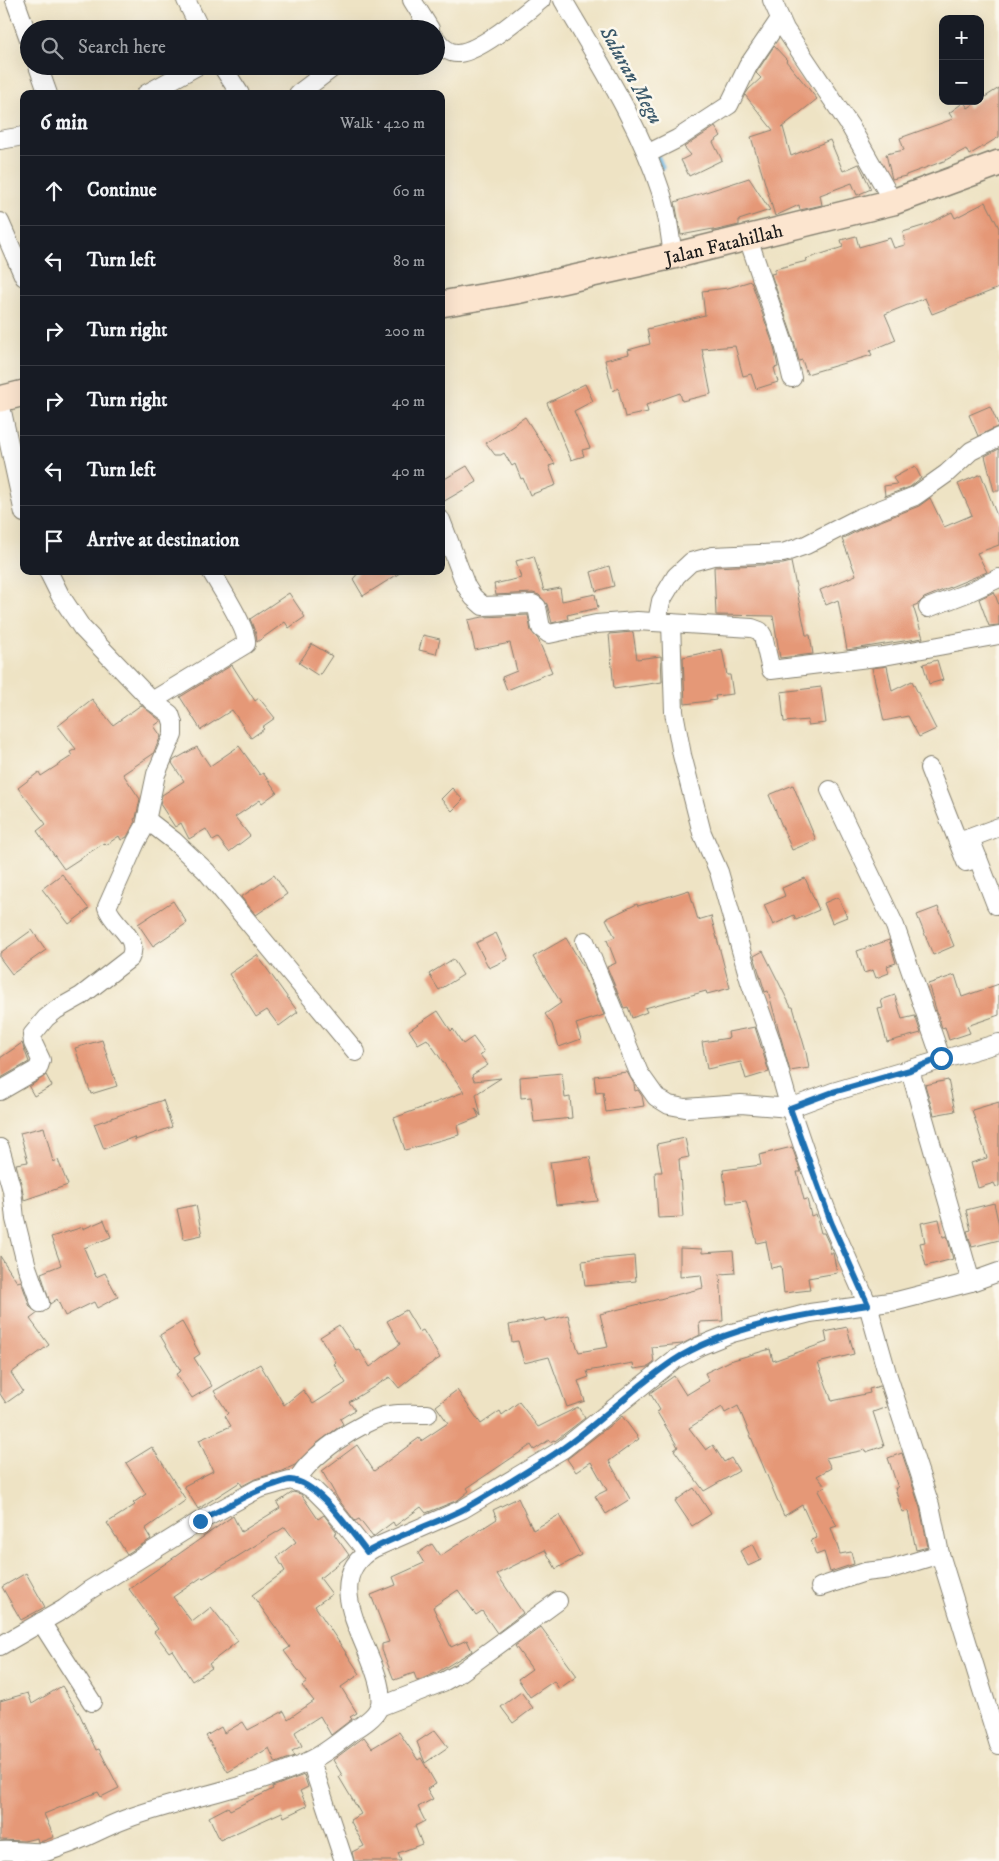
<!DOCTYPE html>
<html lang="en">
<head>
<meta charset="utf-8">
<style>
  :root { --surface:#171b24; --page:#242831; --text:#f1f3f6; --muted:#9ea1a6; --line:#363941 }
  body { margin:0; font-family:"IM FELL DW Pica",serif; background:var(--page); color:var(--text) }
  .controls { position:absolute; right:15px; top:15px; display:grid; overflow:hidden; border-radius:10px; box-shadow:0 5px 20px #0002 }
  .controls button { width:45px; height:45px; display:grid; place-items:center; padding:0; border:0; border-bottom:1px solid var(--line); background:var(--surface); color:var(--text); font:25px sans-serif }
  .stop { position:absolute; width:15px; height:15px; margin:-11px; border:4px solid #1f6fb2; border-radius:50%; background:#fff }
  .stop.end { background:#1f6fb2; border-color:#fff; box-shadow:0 1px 5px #0008 }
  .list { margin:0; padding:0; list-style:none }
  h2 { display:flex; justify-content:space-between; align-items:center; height:65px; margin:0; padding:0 20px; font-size:21px }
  h2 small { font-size:16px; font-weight:400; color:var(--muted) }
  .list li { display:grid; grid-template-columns:32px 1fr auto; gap:15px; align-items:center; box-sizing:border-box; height:70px; padding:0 20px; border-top:1px solid var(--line) }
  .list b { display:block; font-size:19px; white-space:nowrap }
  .list em { font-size:16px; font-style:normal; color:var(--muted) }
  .icon { flex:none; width:28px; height:28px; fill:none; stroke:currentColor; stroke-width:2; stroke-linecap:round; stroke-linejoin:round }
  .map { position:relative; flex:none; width:999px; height:1861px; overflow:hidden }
  .search { position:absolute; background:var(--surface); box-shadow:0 5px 20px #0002; left:20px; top:20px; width:425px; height:55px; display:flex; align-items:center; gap:12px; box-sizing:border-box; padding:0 18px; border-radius:28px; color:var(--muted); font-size:19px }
  .panel { position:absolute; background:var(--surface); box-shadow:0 5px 20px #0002; left:20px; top:90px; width:425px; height:485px; border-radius:10px }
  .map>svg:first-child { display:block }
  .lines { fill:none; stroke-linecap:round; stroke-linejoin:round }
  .stream { stroke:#68b2e0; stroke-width:5.5 }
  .building { fill:#e59877 }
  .street-casing { stroke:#858070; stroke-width:20 }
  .secondary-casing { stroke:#858070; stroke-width:28 }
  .street { stroke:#fff; stroke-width:18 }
  .secondary { stroke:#fce5cf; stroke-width:25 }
  .route { stroke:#1f6fb2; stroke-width:6 }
  .labels { text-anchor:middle; stroke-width:5; stroke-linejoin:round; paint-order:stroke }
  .street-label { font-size:19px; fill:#1c1c1c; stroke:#fbf7ec }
  .water-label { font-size:20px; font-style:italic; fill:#3a586a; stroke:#fbf7ec }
</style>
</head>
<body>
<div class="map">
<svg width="999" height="1861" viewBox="0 0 999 1861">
  <rect width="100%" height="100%" fill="#fbf7ec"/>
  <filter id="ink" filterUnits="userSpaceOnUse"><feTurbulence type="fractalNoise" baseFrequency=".02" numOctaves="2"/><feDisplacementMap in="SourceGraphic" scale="10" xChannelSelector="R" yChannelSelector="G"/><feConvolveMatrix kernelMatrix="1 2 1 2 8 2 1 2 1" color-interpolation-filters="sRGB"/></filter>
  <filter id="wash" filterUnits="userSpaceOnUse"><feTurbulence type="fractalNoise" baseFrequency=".0096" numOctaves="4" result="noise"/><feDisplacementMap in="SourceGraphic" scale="20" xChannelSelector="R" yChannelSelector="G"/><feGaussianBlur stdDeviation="1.12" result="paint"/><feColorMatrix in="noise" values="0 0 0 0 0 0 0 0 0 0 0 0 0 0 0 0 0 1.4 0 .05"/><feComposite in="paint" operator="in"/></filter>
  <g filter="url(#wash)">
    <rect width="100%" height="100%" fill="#eee3c4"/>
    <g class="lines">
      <g class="stream">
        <polyline points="606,56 627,94"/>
        <polyline points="657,156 662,167"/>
      </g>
    </g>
    <g id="blocks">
      <g class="building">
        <polygon points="774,46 787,60 786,61 817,99 781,128 783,127 791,156 830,140 843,171 859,164 871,189 857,195 852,183 820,195 822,205 800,210 799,205 775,216 751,137 773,130 745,95 749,89 761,78 756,73"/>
        <polygon points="999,88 999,137 969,155 966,149 944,161 906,175 906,176 892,179 886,154 904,150 900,138 953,119 949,113 964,102 968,108"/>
        <polygon points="715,127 721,136 713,142 722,160 689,176 681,160 691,155 684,147"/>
        <polygon points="749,178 770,210 739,220 739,225 713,231 713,229 681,235 675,202"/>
        <polygon points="986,202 999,228 999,288 932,314 925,298 885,314 896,340 870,351 872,355 807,374 802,360 799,361 794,341 771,274 775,273 775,269 807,261 806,259 843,247 841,240 856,236 859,247 890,238 894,248 905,245 903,232 926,225 952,212 955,218"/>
        <polygon points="751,281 774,347 778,367 774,368 778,382 756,389 751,374 743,376 735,346 702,349 711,394 682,401 680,393 646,405 648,412 625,417 618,388 613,391 605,360 629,354 628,350 650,344 647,329 705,315 702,291 728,288"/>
        <polygon points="585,384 593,401 574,411 590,448 582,450 584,456 571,460 547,403 570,392 570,391"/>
        <polygon points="990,406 999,426 978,436 969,415"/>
        <polygon points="525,417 555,464 549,466 556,485 530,495 523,478 521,479 515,464 512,466 504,453 501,455 495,455 486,443"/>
        <polygon points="999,449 999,491 994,491 985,456"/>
        <polygon points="467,466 477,482 441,503 441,481"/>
        <polygon points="915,466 921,478 910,487 885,496 884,486 897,484 893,478"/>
        <polygon points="981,474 999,521 999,545 977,553 987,572 924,598 918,604 913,606 923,638 847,650 838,600 826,605 820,590 856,575 842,539 863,528 919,506 930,498 944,527 972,515 958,484"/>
        <polygon points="534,556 544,591 560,588 562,601 595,594 598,608 567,615 568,619 552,623 547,604 539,595 533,593 496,595 494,584 521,578 516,561"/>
        <polygon points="791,562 806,635 810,635 813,654 780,658 773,616 716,615 714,567 783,564"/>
        <polygon points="609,566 614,586 596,591 591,572"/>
        <polygon points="360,571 403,571 363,596 353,579"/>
        <polygon points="994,592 999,605 999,625 989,626 979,599"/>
        <polygon points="289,593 305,617 289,628 285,622 257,642 256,634 250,619"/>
        <polygon points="528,615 531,631 538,639 552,672 507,690 502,677 517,671 510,643 475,650 468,620 483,617"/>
        <polygon points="633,632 637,659 661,656 662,682 614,689 609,634"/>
        <polygon points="423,635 440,639 436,654 419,650"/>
        <polygon points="312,644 332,656 319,676 299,663"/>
        <polygon points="722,649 727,675 730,675 733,694 715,696 716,700 685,704 683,657"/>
        <polygon points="937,660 943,680 929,684 923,664"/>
        <polygon points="232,665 255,701 259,698 275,718 262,727 264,729 251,738 232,710 201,730 180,697"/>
        <polygon points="887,666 892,691 912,681 936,729 919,737 908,716 884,721 872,668"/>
        <polygon points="821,687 826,723 808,725 808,720 784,722 781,692"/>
        <polygon points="92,699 113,725 141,705 161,721 154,726 161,736 153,754 123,774 140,799 136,818 134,819 135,822 127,837 121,840 119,836 106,845 104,843 64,869 37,831 46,824 18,788 39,772 41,776 72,756 70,752 76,749 58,726"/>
        <polygon points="239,746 260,775 263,773 277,792 262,803 260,800 235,817 250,836 229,852 218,838 213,841 206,829 189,839 181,823 175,827 160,804 162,795 184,781 172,763 174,760 197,747 210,766"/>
        <polygon points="793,785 816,840 792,850 769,795"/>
        <polygon points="452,788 463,800 452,811 441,799"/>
        <polygon points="62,874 89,909 69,924 42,889"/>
        <polygon points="274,875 287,894 256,915 241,897"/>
        <polygon points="805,878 819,910 796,920 794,915 773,925 764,905 785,896 782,888"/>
        <polygon points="689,890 698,920 711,916 730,988 707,994 706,991 645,1008 647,1012 632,1018 628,1007 624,1008 607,967 616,963 607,940 615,937 606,919 637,904 638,906"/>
        <polygon points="838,897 847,917 832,923 824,903"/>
        <polygon points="173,901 187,923 153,946 138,924"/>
        <polygon points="938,907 954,946 933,955 917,915"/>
        <polygon points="32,930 46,950 12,974 0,958 0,953"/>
        <polygon points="496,933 508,959 489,968 476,943"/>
        <polygon points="566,938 586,971 604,1015 576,1024 581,1039 559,1047 552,1024 545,1014 561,1003 533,957"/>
        <polygon points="889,940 896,963 887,966 889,973 876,978 873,970 864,973 857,951"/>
        <polygon points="763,951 791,1007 793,1007 806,1052 809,1068 790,1071 768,991 765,992 754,956"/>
        <polygon points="257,955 298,1012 279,1026 267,1010 256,1017 229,974"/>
        <polygon points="453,959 463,975 439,990 429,974"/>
        <polygon points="955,975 962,997 999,984 999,1015 967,1026 970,1033 949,1040 945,1027 942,1028 928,984"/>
        <polygon points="895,995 902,1019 915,1016 921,1033 887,1042 878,1009 883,1008 881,1000"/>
        <polygon points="438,1011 451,1031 453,1029 463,1044 473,1037 484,1052 480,1055 488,1065 472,1075 474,1081 501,1078 476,1094 481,1116 475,1108 479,1117 457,1126 459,1135 405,1150 394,1118 464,1092 427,1039 418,1044 409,1030"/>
        <polygon points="755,1027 769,1072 746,1079 741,1062 707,1069 702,1042 729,1038 728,1032"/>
        <polygon points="102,1040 117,1086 91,1094 75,1048"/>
        <polygon points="22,1043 29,1062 1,1078 0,1058"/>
        <polygon points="627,1072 634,1084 635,1091 638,1090 642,1096 644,1106 606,1112 603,1092 596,1093 594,1076"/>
        <polygon points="562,1073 565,1098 570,1097 572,1118 534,1122 531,1097 521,1098 520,1077"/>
        <polygon points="46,1075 52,1086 34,1096 29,1087"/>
        <polygon points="948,1080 955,1111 934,1115 925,1085"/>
        <polygon points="163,1100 172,1127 135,1140 134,1137 104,1149 94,1124"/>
        <polygon points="999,1102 999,1186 996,1187 994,1183 978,1188 971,1163 987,1158 972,1110"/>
        <polygon points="44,1127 53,1162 58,1160 68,1185 24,1200 22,1187 16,1164 28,1162 20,1133"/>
        <polygon points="685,1138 689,1157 679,1159 683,1217 658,1218 655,1172 662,1172 657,1144"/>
        <polygon points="792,1147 801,1172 797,1172 804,1200 807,1199 811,1216 816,1214 821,1233 824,1233 829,1244 830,1253 833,1253 837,1273 808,1278 810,1290 784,1293 781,1266 771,1268 766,1241 757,1243 746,1201 727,1203 723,1170 761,1165 759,1155"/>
        <polygon points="590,1157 598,1201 556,1205 550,1162"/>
        <polygon points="994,1203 999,1225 999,1240 972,1247 967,1231 971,1230 966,1210"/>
        <polygon points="196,1205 202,1235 184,1239 177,1209"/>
        <polygon points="939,1219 943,1237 947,1236 953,1259 926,1266 920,1243 925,1242 921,1223"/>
        <polygon points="104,1220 111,1237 84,1248 96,1277 105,1273 118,1297 97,1308 94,1302 65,1316 57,1299 50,1304 41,1273 61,1265 51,1237 83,1227 83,1229"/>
        <polygon points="680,1248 702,1249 702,1253 733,1251 735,1273 720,1274 723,1321 699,1322 700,1335 682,1344 652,1347 654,1363 648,1367 634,1369 633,1363 587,1371 589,1377 578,1381 585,1401 567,1407 549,1357 524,1363 518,1341 512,1342 509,1325 544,1318 545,1321 568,1315 574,1339 579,1352 608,1347 600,1314 703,1288 701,1275 680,1277"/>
        <polygon points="0,1256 17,1282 21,1281 30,1307 38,1313 30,1319 49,1345 11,1373 23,1391 6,1403 0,1394"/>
        <polygon points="634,1256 636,1281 585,1286 582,1261"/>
        <polygon points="406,1310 419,1332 423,1330 440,1358 424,1368 399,1388 390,1377 349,1402 355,1410 340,1419 343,1424 316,1444 295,1465 282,1471 255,1479 242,1486 240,1482 198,1509 184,1486 213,1471 199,1440 231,1426 225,1416 228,1413 214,1391 260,1364 284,1405 303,1390 313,1404 346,1383 334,1364 336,1362 320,1337 339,1325 356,1350 359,1349 370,1367 400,1344 387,1321"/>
        <polygon points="182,1322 200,1354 194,1358 212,1386 192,1398 176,1374 181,1371 160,1335"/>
        <polygon points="847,1327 854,1354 818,1363 832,1401 870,1393 869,1389 880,1386 887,1407 873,1412 884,1446 866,1452 865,1450 826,1458 831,1468 817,1476 825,1486 818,1491 837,1526 831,1528 840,1554 851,1552 854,1564 830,1572 824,1552 816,1555 811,1540 817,1538 802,1505 784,1516 738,1406 725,1413 722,1407 689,1428 706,1450 713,1445 724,1462 731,1458 739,1471 704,1491 674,1450 678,1447 657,1412 660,1410 650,1393 674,1376 686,1395 709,1381 705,1373 730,1361 770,1349 773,1361 827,1342 825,1332"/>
        <polygon points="457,1390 481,1424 500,1411 502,1415 519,1402 538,1427 578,1407 585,1418 555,1441 554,1440 550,1442 549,1440 534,1450 531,1445 467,1488 469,1491 458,1500 426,1513 421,1507 395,1526 393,1522 373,1537 359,1519 355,1521 338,1499 322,1471 357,1445 374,1471 419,1438 421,1441 448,1423 436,1406"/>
        <polygon points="622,1416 639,1439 609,1461 630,1499 606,1514 595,1496 607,1490 591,1462 576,1472 567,1459"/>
        <polygon points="152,1447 186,1500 145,1529 151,1539 127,1554 107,1523 135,1505 133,1503 146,1494 126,1463"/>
        <polygon points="902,1453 920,1508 928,1547 916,1550 908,1511 902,1512 895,1488 898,1488 888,1458"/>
        <polygon points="694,1488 711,1514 692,1526 675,1501"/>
        <polygon points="293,1492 301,1494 318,1519 324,1515 337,1532 334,1534 349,1555 320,1578 332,1594 315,1606 360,1674 341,1687 357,1713 350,1717 352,1719 331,1735 320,1716 295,1732 302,1746 292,1751 295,1756 276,1763 269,1748 228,1772 206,1736 221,1727 224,1733 243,1722 248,1730 284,1711 288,1719 314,1701 302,1686 307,1682 284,1651 290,1647 252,1595 285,1571 277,1557 296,1542 285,1527 203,1578 202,1577 173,1597 192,1622 211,1607 238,1641 209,1664 212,1668 192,1681 172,1650 169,1652 154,1632 158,1629 129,1589 233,1516 241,1532 280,1508 277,1503"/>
        <polygon points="518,1498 533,1530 559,1515 581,1555 556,1569 545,1550 497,1574 523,1613 497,1633 482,1611 476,1615 458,1590 433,1607 451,1647 467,1640 472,1651 438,1672 417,1681 414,1673 394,1680 382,1650 382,1644 389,1642 371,1595 396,1585 393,1577 424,1563 418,1553 432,1544 440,1556 497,1519 493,1510"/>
        <polygon points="753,1544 761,1560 748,1566 740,1551"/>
        <polygon points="26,1573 45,1607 21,1620 2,1587"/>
        <polygon points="541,1627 577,1676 559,1689 554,1681 530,1697 518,1679 532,1669 515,1646"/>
        <polygon points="62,1686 80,1715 96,1750 99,1749 119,1788 101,1797 98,1792 44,1814 54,1837 43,1841 38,1842 37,1838 24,1841 0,1840 0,1701 28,1693 32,1704"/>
        <polygon points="521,1692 533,1708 513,1723 501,1707"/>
        <polygon points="435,1730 448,1747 425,1763 417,1742"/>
        <polygon points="399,1732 418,1760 421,1758 436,1784 427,1789 433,1799 418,1807 425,1821 415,1826 422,1844 398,1853 401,1861 354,1861 352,1852 364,1846 350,1820 361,1814 339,1777 342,1775 333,1760 364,1737 372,1748"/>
        <polygon points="304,1775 308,1787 300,1791 307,1806 284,1817 282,1812 220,1840 209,1817 228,1807 230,1810 273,1789 272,1787"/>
      </g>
    </g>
  </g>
  <g filter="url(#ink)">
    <use href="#blocks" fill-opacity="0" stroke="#858070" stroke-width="1"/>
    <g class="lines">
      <g class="street-casing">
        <g id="street">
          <polyline points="15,0 29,39"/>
          <polyline points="186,0 200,29"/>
          <polyline points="412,0 430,29"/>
          <path d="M563,0C599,62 639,123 661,192C668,213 670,235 673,256"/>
          <polyline points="772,0 785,29 850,126 893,202"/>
          <path d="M436,39C441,46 449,54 459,53C483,50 522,15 541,0"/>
          <polyline points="38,66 48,94"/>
          <polyline points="222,66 240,94"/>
          <polyline points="146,94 197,66"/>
          <polyline points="298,94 335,66"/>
          <polyline points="0,140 24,136"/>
          <polyline points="647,154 677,139 729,105 748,66 780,19"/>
          <polyline points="0,222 24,277"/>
          <polyline points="748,238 784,344 792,378"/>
          <polyline points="0,402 24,513"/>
          <polyline points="441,520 466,586 473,597 483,606 533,604 537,607 541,628 549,634 596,624 637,621 752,628 760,631 763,636 771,670 884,656 999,635"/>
          <polyline points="928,608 967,593 999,578"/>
          <polyline points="657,622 661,601 676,576 691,562 713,556 783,553 806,545 859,518 915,496 946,474 971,451 999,437"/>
          <polyline points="671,623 674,712 682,755 702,833 719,872 750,982 770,1038 790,1108 809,1164 831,1222 868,1305 887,1373 930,1505 940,1554 999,1745"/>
          <path d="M152,701L246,644C249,631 219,585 211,571"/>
          <polyline points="929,768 966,862 978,858"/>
          <polyline points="830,790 895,926 941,1058"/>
          <polyline points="147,820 174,841 206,871 356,1052"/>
          <polyline points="970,838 996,905 999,904"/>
          <polyline points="959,842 999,827"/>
          <polyline points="585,941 639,1073 656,1097 669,1105 685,1108 741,1104 790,1108 833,1092 999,1043"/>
          <polyline points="910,1070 971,1282"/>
          <path d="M0,1091L38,1069L41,1060L33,1043L32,1035L46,1018L56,1010L81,996L130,958C141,937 112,925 107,907L136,842L145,826L156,774L173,735V723L170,714L152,701L82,628L60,595L48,571"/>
          <polyline points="0,1148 12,1190 15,1219 27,1267 40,1303"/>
          <path d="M297,1482C304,1459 365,1418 389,1415C402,1413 416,1414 428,1414"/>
          <polyline points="820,1587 865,1572 891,1569 940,1554"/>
          <polyline points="41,1622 92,1702"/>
          <polyline points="0,1646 64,1609 88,1591 200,1521 258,1489 290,1480 304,1484 314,1490 329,1505 367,1552"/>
          <polyline points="379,1707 443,1682 461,1672 558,1601"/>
          <polyline points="311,1761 344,1861"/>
          <path d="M0,1851C15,1850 30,1853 45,1852C51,1851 58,1848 63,1846C85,1839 104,1827 126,1819C186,1797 251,1788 309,1761C325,1754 339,1742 353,1731C361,1726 374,1718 378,1709C382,1704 380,1697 380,1691C375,1647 315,1581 374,1548L463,1509L563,1449L674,1360L700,1346L732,1333L810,1313L897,1301L971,1282L999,1272"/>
        </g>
      </g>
      <g class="secondary-casing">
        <g id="secondary">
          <path id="s1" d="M441,304L516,291L673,256L893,202L999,163"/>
          <polyline points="0,399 24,393"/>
        </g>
      </g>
      <use href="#street" class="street"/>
      <use href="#secondary" class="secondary"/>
    </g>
  </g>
  <g class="lines" filter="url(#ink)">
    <path class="route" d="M200,1521C225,1508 249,1492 276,1484C280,1483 286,1480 290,1480C318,1481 350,1531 367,1552C397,1535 433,1525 464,1509C491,1494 518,1477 545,1460C591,1432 628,1391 673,1361C726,1326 806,1314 868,1305L831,1222L790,1108L833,1092L910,1070L941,1058"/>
  </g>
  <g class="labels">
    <g class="street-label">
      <text dy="7" stroke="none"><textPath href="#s1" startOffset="289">Jalan Fatahillah</textPath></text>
    </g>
    <g class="water-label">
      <text transform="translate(632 75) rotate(61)" y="7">Saluran Megu</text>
    </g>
  </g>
</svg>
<div class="controls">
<button>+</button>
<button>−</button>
</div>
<div class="stop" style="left:941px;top:1058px"></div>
<div class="stop end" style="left:200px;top:1521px"></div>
<div class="search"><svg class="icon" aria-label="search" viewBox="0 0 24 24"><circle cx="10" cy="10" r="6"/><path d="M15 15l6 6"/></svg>Search here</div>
<section class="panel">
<h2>6 min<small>Walk · 420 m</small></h2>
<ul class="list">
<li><svg class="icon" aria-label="ahead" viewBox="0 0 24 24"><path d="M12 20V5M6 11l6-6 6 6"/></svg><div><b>Continue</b></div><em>60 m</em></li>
<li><svg class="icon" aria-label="left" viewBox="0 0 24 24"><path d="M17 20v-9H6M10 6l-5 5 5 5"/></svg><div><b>Turn left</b></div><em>80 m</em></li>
<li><svg class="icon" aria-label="right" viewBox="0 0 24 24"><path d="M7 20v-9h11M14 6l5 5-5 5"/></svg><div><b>Turn right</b></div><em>200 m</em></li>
<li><svg class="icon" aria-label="right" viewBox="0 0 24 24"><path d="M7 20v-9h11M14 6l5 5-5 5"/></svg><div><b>Turn right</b></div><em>40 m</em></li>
<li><svg class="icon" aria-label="left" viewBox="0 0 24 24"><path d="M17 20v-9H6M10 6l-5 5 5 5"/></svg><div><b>Turn left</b></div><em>40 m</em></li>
<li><svg class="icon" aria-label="arrive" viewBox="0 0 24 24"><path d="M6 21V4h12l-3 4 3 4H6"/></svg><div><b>Arrive at destination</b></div></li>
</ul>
</section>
</div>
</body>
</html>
